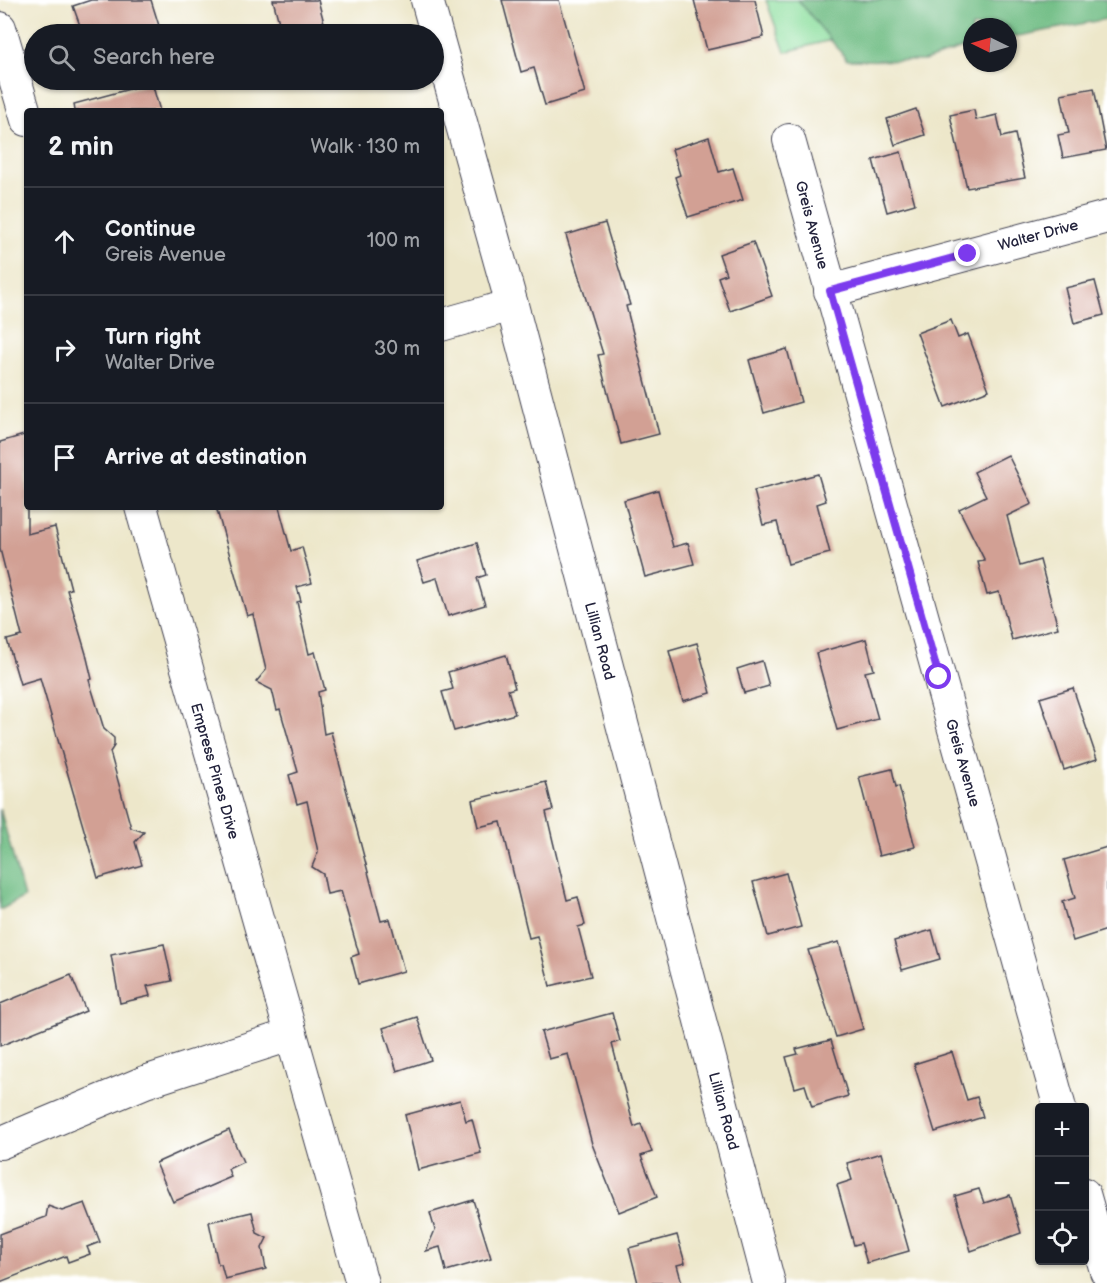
<!DOCTYPE html>
<html lang="en">
<head>
<meta charset="utf-8">
<style>
  :root { --surface:#171b24; --page:#242831; --text:#f1f3f6; --muted:#9ea1a6; --line:#363941 }
  body { margin:0; font-family:"Balsamiq Sans",sans-serif; background:var(--page); color:var(--text) }
  .controls { position:absolute; right:18px; bottom:18px; display:grid; overflow:hidden; border-radius:6px; box-shadow:0 2px 4px #0004 }
  .controls button { width:54px; height:54px; display:grid; place-items:center; padding:0; border:0; border-bottom:2px solid var(--line); background:var(--surface); color:var(--text); font:30px sans-serif }
  .compass { position:absolute; left:963px; top:18px; width:54px; height:54px; border-radius:50%; background:var(--surface); box-shadow:0 2px 4px #0004; rotate:275deg }
  .stop { position:absolute; width:18px; height:18px; margin:-14px; border:4px solid #7c3aed; border-radius:50%; background:#fff }
  .stop.end { background:#7c3aed; border-color:#fff; box-shadow:0 2px 6px #0008 }
  .list { margin:0; padding:0; list-style:none }
  h2 { display:flex; justify-content:space-between; align-items:center; height:78px; margin:0; padding:0 24px; font-size:26px }
  h2 small { font-size:20px; font-weight:400; color:var(--muted) }
  .list li { display:grid; grid-template-columns:39px 1fr auto; gap:18px; align-items:center; box-sizing:border-box; height:108px; padding:0 24px; border-top:2px solid var(--line) }
  .list b { display:block; font-size:22px; white-space:nowrap }
  .list p { margin:0; font-size:20px; white-space:nowrap; color:var(--muted) }
  .list em { font-size:20px; font-style:normal; color:var(--muted) }
  .icon { flex:none; width:33px; height:33px; fill:none; stroke:currentColor; stroke-width:2; stroke-linecap:round; stroke-linejoin:round }
  .map { position:relative; flex:none; width:1107px; height:1283px; overflow:hidden }
  .search { position:absolute; background:var(--surface); box-shadow:0 2px 4px #0004; left:24px; top:24px; width:420px; height:66px; display:flex; align-items:center; gap:15px; box-sizing:border-box; padding:0 21px; border-radius:33px; color:var(--muted); font-size:22px }
  .panel { position:absolute; background:var(--surface); box-shadow:0 2px 4px #0004; left:24px; top:108px; width:420px; height:402px; border-radius:6px }
  .map>svg:first-child { display:block }
  .green { fill:#8ddf9f; stroke:#58806d; stroke-width:1.5 }
  .forest { fill:#72be86; stroke:#4a7060; stroke-width:1.5 }
  .building { fill:#d2a094 }
  .lines { fill:none; stroke-linecap:round; stroke-linejoin:round }
  .street-casing { stroke:#404050; stroke-width:34 }
  .street { stroke:#fff; stroke-width:32 }
  .route { stroke:#7c3aed; stroke-width:8 }
  .labels { text-anchor:middle; stroke-width:5; stroke-linejoin:round; paint-order:stroke }
  .street-label { font-size:15px; fill:#22223b; stroke:#fff }
</style>
</head>
<body>
<div class="map">
<svg width="1107" height="1283" viewBox="0 0 1107 1283">
  <rect width="100%" height="100%" fill="#fff"/>
  <filter id="ink" filterUnits="userSpaceOnUse"><feTurbulence type="fractalNoise" baseFrequency=".0167" numOctaves="2"/><feDisplacementMap in="SourceGraphic" scale="12" xChannelSelector="R" yChannelSelector="G"/><feConvolveMatrix kernelMatrix="1 2 1 2 8 2 1 2 1" color-interpolation-filters="sRGB"/></filter>
  <filter id="wash" filterUnits="userSpaceOnUse"><feTurbulence type="fractalNoise" baseFrequency=".008" numOctaves="4" result="noise"/><feDisplacementMap in="SourceGraphic" scale="24" xChannelSelector="R" yChannelSelector="G"/><feGaussianBlur stdDeviation="1.35" result="paint"/><feColorMatrix in="noise" values="0 0 0 0 0 0 0 0 0 0 0 0 0 0 0 0 0 1.4 0 .05"/><feComposite in="paint" operator="in"/></filter>
  <g filter="url(#wash)">
    <rect width="100%" height="100%" fill="#ede7ca"/>
    <polygon class="green" points="766,0 983,0 785,52"/>
    <g class="forest">
      <polygon points="798,0 1107,0 1107,19 1008,38 1008,27 972,27 972,45 924,61 847,60"/>
      <polygon points="0,809 24,897 0,910"/>
    </g>
    <g id="blocks">
      <g class="building">
        <polygon points="91,0 151,0 160,29 143,34 83,34 73,6"/>
        <polygon points="273,0 318,0 327,34 282,34"/>
        <polygon points="502,0 559,0 585,93 545,105 534,68 521,72"/>
        <polygon points="694,0 755,0 764,37 707,50"/>
        <polygon points="152,83 160,111 75,111 74,104"/>
        <polygon points="1094,88 1106,150 1063,158 1058,135 1069,133 1061,94"/>
        <polygon points="916,109 925,135 895,145 887,119"/>
        <polygon points="974,110 976,120 997,115 1002,137 1015,134 1025,178 967,188 950,115"/>
        <polygon points="709,137 719,172 733,168 743,200 688,217 675,177 680,175 672,149"/>
        <polygon points="901,152 915,204 887,212 873,160"/>
        <polygon points="605,223 630,305 626,306 659,434 621,444 598,355 603,354 566,235"/>
        <polygon points="753,242 772,296 730,311 718,277 726,274 719,254"/>
        <polygon points="1095,281 1104,315 1074,323 1065,288"/>
        <polygon points="951,320 958,338 968,334 989,390 945,407 917,333"/>
        <polygon points="787,349 801,402 764,413 749,360"/>
        <polygon points="24,435 27,446 27,534 55,527 71,589 67,590 86,654 92,679 89,680 104,729 114,738 114,746 110,752 131,828 144,832 135,842 142,865 98,878 40,678 20,684 7,640 22,636 0,549 0,442"/>
        <polygon points="1008,455 1032,504 1007,516 1020,566 1040,560 1058,628 1012,640 999,592 987,595 978,562 985,561 959,509 986,496 974,472"/>
        <polygon points="818,474 826,501 817,504 830,553 788,564 777,522 763,525 754,491"/>
        <polygon points="658,490 673,547 688,543 694,564 645,577 624,500"/>
        <polygon points="216,507 279,507 291,551 302,547 312,583 297,587 301,601 297,602 309,654 315,652 325,690 318,692 324,734 331,732 381,921 390,919 404,971 358,984 351,957 359,954 341,891 327,894 323,874 312,867 318,852 307,801 297,804 289,775 298,772 280,709 277,710 272,690 256,682 266,670 253,614 247,616"/>
        <polygon points="477,543 486,575 477,578 485,605 448,616 437,578 424,582 417,561"/>
        <polygon points="866,639 874,670 865,672 878,719 837,730 816,653"/>
        <polygon points="697,643 711,693 683,701 669,651"/>
        <polygon points="506,655 515,688 508,690 515,714 454,731 442,692 453,689 448,672"/>
        <polygon points="762,661 769,686 744,693 737,669"/>
        <polygon points="1073,688 1097,759 1064,770 1040,698"/>
        <polygon points="892,769 896,787 899,786 915,847 879,856 859,777"/>
        <polygon points="546,782 553,810 546,812 567,900 578,897 585,925 578,927 591,976 550,986 537,936 529,938 501,822 478,827 472,800"/>
        <polygon points="1107,847 1107,930 1073,941 1062,902 1075,898 1064,860"/>
        <polygon points="786,873 801,927 768,936 753,882"/>
        <polygon points="932,930 940,959 902,970 894,941"/>
        <polygon points="839,942 863,1029 836,1037 808,950"/>
        <polygon points="164,944 172,981 147,986 150,996 120,1003 111,955"/>
        <polygon points="71,975 86,1011 0,1046 0,1004"/>
        <polygon points="612,1013 620,1041 612,1044 634,1127 641,1124 652,1152 641,1156 657,1197 619,1212 592,1144 568,1054 549,1059 541,1032"/>
        <polygon points="417,1017 431,1060 397,1071 383,1028"/>
        <polygon points="831,1040 848,1096 812,1107 805,1085 795,1088 786,1057 798,1054 796,1049"/>
        <polygon points="952,1052 967,1100 977,1097 983,1117 935,1132 914,1064"/>
        <polygon points="460,1100 466,1121 472,1119 481,1153 418,1170 405,1115"/>
        <polygon points="229,1130 243,1162 228,1169 231,1177 173,1202 156,1163"/>
        <polygon points="881,1153 909,1251 867,1263 861,1243 854,1245 837,1185 852,1180 847,1163"/>
        <polygon points="979,1189 984,1203 1010,1195 1021,1233 971,1251 955,1196"/>
        <polygon points="473,1200 491,1258 446,1271 440,1247 426,1251 435,1230 430,1213"/>
        <polygon points="85,1203 100,1242 87,1247 90,1254 68,1262 66,1256 0,1282 0,1234 46,1217 48,1206 62,1211"/>
        <polygon points="252,1212 257,1233 267,1238 262,1248 266,1269 225,1279 221,1264 218,1264 209,1222"/>
        <polygon points="677,1235 685,1263 677,1265 682,1283 638,1283 629,1248"/>
      </g>
    </g>
  </g>
  <g filter="url(#ink)">
    <use href="#blocks" fill-opacity="0" stroke="#404050" stroke-width="1.5"/>
    <g class="lines">
      <g class="street-casing">
        <g id="street">
          <polyline points="427,0 512,305 769,1283"/>
          <polyline points="0,28 27,120"/>
          <polyline points="789,140 1060,1108"/>
          <polyline points="830,291 1107,217"/>
          <polyline points="441,325 512,305"/>
          <polyline points="141,507 362,1283"/>
          <polyline points="0,1143 145,1082 290,1035"/>
          <polyline points="1084,1194 1106,1271"/>
        </g>
      </g>
      <use href="#street" class="street"/>
    </g>
  </g>
  <g class="lines" filter="url(#ink)">
    <polyline class="route" points="939,677 830,291 968,254"/>
  </g>
  <g class="labels">
    <g class="street-label">
      <text transform="translate(812 225) rotate(75)" y="5">Greis Avenue</text>
      <text transform="translate(1038 235) rotate(-15)" y="5">Walter Drive</text>
      <text transform="translate(600 641) rotate(75)" y="5">Lillian Road</text>
      <text transform="translate(963 763) rotate(74)" y="5">Greis Avenue</text>
      <text transform="translate(215 771) rotate(74)" y="5">Empress Pines Drive</text>
      <text transform="translate(724 1111) rotate(75)" y="5">Lillian Road</text>
    </g>
  </g>
</svg>
<div class="controls">
<button>+</button>
<button>−</button>
<button><svg class="icon" aria-label="locate" viewBox="0 0 24 24"><circle cx="12" cy="12" r="6"/><path d="M12 2v4M12 18v4M2 12h4M18 12h4"/></svg></button>
</div>
<svg class="compass" viewBox="-18 -18 36 36"><path d="M0-13l5 13h-10z" fill="#e53935"/><path d="M0 13l5-13h-10z" fill="#9ea1a6"/></svg>
<div class="stop" style="left:939px;top:677px"></div>
<div class="stop end" style="left:968px;top:254px"></div>
<div class="search"><svg class="icon" aria-label="search" viewBox="0 0 24 24"><circle cx="10" cy="10" r="6"/><path d="M15 15l6 6"/></svg>Search here</div>
<section class="panel">
<h2>2 min<small>Walk · 130 m</small></h2>
<ul class="list">
<li><svg class="icon" aria-label="ahead" viewBox="0 0 24 24"><path d="M12 20V5M6 11l6-6 6 6"/></svg><div><b>Continue</b><p>Greis Avenue</p></div><em>100 m</em></li>
<li><svg class="icon" aria-label="right" viewBox="0 0 24 24"><path d="M7 20v-9h11M14 6l5 5-5 5"/></svg><div><b>Turn right</b><p>Walter Drive</p></div><em>30 m</em></li>
<li><svg class="icon" aria-label="arrive" viewBox="0 0 24 24"><path d="M6 21V4h12l-3 4 3 4H6"/></svg><div><b>Arrive at destination</b></div></li>
</ul>
</section>
</div>
</body>
</html>
